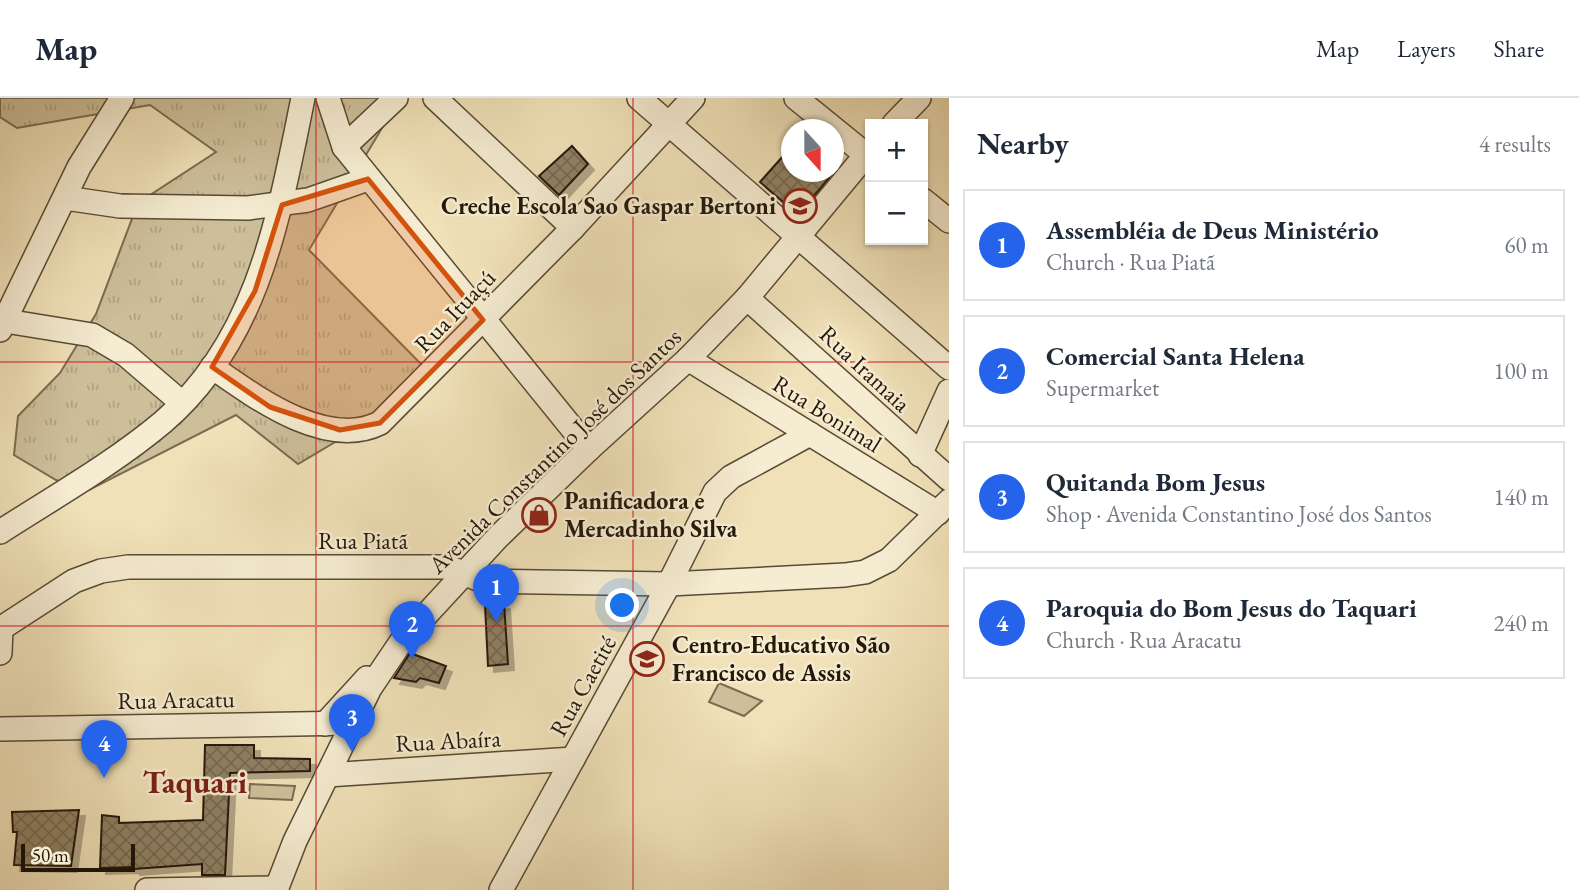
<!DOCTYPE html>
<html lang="en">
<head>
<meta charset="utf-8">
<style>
  :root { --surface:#fff; --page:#f2f2f3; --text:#1f2937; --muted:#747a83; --line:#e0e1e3; --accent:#2563eb }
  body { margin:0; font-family:"EB Garamond",serif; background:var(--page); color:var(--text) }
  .controls { position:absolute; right:21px; top:21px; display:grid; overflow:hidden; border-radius:0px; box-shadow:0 2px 5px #0004 }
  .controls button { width:63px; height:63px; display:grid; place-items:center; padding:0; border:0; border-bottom:2px solid var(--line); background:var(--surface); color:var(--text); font:35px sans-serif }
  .compass { position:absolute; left:781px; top:21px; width:63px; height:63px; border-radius:50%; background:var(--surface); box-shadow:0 2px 5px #0004; rotate:159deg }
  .scale { position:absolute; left:21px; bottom:18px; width:114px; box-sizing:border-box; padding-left:7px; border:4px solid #251809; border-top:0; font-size:19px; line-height:24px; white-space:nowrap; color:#251809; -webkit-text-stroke:5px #f5ecd1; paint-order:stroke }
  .you { position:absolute; left:623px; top:508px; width:24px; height:24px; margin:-18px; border:5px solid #fff; border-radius:50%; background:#1a73e8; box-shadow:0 0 0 10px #1a73e833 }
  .badge { display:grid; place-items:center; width:46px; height:46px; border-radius:50%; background:var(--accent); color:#fff; font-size:23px; font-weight:700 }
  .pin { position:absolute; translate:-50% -58px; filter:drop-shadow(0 2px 4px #0008) }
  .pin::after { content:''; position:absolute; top:37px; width:24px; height:21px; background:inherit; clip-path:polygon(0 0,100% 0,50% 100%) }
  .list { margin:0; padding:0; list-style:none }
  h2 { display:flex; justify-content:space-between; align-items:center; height:91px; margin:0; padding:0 28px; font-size:30px }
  h2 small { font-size:23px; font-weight:400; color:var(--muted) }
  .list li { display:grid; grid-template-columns:46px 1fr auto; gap:21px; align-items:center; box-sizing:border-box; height:112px; margin:0 14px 14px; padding:0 14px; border:2px solid var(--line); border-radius:0px }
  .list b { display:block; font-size:26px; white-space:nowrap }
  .list p { margin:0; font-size:23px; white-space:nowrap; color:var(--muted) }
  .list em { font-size:23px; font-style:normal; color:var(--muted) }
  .map { position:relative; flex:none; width:949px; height:792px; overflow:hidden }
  header { display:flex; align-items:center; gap:42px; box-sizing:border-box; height:98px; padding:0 35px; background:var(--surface); border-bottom:2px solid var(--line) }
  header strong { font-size:33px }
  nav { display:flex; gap:38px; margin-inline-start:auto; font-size:24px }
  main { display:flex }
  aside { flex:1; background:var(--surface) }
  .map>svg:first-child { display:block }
  .grass { fill:url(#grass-tufts); stroke:#796c52; stroke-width:2 }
  .pitch { fill:#cdbf9a; stroke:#796c52; stroke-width:2 }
  .building { fill:url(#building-cross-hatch); stroke:#251809; stroke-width:2; filter:url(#shadow) }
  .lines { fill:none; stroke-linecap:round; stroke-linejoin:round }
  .minor-casing { stroke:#584a35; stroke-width:26 }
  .minor { stroke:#f5ecd1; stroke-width:23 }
  .marked { fill:#d4520c; fill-opacity:0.2; stroke:#d4520c; stroke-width:5; stroke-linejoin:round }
  .grid { fill:none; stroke:#d62828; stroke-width:2; stroke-opacity:0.55 }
  .labels { text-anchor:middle; stroke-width:5; stroke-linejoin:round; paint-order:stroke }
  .poi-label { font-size:24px; font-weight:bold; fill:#251809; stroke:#f5ecd1; text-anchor:start }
  .street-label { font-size:24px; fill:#251809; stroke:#f5ecd1 }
  .district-label { font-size:32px; font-weight:bold; fill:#7a1f14; stroke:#f5ecd1 }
</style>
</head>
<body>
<header>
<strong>Map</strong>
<nav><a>Map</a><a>Layers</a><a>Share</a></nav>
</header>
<main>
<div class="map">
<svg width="949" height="792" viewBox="0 0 949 792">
  <defs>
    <pattern id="grass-tufts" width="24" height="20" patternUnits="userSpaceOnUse" patternTransform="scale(1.75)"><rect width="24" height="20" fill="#cdbf9a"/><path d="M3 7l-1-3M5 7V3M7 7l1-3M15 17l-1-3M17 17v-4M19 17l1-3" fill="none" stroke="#b0a383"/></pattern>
    <pattern id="building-cross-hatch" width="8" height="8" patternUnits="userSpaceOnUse" patternTransform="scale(1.75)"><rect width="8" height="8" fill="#8f8164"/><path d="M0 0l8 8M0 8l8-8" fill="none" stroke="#756951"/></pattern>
    <filter id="shadow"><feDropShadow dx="6" dy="6" stdDeviation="0" flood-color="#0004"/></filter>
  </defs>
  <rect width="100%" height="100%" fill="#f0e1b8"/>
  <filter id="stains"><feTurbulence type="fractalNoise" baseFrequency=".00286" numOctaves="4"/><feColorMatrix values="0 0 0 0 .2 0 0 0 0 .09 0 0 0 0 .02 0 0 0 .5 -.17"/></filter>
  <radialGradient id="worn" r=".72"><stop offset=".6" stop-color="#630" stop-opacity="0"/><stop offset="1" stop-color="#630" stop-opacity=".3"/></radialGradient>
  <polygon class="grass" points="0,0 391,0 397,5 309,152 422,267 379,318 298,366 236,317 89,392 56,382 14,357 18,318 60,275 96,216 138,105 216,54 150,7 17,30 0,19"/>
  <g class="pitch">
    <polygon points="719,585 762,603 744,618 709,604"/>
    <polygon points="250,686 295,688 292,702 249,700"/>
  </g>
  <g class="building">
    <polygon points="572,48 588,66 559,97 539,78"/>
    <polygon points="792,48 792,74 834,74 798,117 760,84"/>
    <polygon points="504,505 508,566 488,568 485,507"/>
    <polygon points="410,555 446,568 439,585 420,580 416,584 394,580"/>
    <polygon points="205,647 254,647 254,660 310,661 310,673 230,675 225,777 202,777 202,766 134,771 134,769 100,770 102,717 119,719 119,725 203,722"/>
    <polygon points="79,712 71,768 14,767 17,734 13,734 12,714"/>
  </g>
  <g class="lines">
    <g class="minor-casing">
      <g id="minor">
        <polyline points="328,0 344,49 589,351"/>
        <polyline points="435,0 573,130"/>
        <polyline points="639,0 949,270"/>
        <polyline points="796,0 870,60"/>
        <polyline points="894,26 919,0"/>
        <polyline points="344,49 396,0"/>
        <polyline points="65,100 120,108 248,110 308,102 368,81"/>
        <polyline points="923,102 949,123"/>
        <polyline points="747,200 949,381"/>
        <polyline points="0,222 92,237 126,257 182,305"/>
        <polyline points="0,232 79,69 122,0"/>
        <polyline points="688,261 938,415"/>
        <path d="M212,269C255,299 326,352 380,325L573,130L693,0"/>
        <polyline points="920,357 949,293"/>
        <path d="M0,434C54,399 113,366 163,324C259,242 279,117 303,0"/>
        <polyline points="0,531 74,483 101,473 128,469 448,469 483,483 669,486 845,477 865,474 889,462 949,403"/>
        <polyline points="0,555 1,530"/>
        <polyline points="325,626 367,580"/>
        <polyline points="0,631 353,625"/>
        <polyline points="327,677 573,661"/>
        <polyline points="147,792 277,790"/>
        <polyline points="276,792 295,743 370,590 401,544 498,439 589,351 688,261 747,200 870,52"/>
        <polyline points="501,792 669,486 715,394 731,379 810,336"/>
      </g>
    </g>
    <use href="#minor" class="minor"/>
  </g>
  <path class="marked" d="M368,81L483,222L380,325L340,332L270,309L212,269L255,193L282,107Z"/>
  <path class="grid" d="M316,0V792M633,0V792M0,264H949M0,528H949"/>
  <defs>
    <g id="school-ring" transform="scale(1.75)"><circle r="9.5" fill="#f5ecd1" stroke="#8f2418" stroke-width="1.5"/><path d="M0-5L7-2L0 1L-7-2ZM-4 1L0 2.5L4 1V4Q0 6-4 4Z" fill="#8f2418"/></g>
    <g id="shop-ring" transform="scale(1.75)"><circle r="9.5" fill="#f5ecd1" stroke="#8f2418" stroke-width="1.5"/><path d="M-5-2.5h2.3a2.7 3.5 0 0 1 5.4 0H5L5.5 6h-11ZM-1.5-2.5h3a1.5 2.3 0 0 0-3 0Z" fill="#8f2418"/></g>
  </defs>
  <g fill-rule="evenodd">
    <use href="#school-ring" x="800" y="108"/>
    <use href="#shop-ring" x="539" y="417"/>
    <use href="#school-ring" x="647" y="561"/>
  </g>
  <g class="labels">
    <g class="poi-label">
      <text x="776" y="116" text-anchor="end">Creche Escola Sao Gaspar Bertoni</text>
      <text x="564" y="411">Panificadora e<tspan x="564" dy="28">Mercadinho Silva</tspan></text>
      <text x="672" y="555">Centro-Educativo São<tspan x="672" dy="28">Francisco de Assis</tspan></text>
    </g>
    <g class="street-label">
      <text transform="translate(455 213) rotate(-46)" y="8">Rua Ituaçú</text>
      <text transform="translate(865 271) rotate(43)" y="8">Rua Iramaia</text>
      <text transform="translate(827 316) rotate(32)" y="8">Rua Bonimal</text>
      <text transform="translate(555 353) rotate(-44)" y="8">Avenida Constantino José dos Santos</text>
      <text x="363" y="451">Rua Piatã</text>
      <text transform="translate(583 588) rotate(-61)" y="8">Rua Caetité</text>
      <text transform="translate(176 602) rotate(-1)" y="8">Rua Aracatu</text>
      <text transform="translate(448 643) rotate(-3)" y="8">Rua Abaíra</text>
    </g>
    <g class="district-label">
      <text x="195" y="695">Taquari</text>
    </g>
  </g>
  <rect width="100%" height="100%" filter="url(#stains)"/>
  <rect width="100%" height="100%" fill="url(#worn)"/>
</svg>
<div class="controls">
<button>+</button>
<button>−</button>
</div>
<svg class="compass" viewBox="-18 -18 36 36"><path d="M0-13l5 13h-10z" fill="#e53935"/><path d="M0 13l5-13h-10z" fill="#747a83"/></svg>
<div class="scale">50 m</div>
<div class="you"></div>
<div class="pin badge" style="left:496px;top:524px">1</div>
<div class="pin badge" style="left:412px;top:561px">2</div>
<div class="pin badge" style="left:352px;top:654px">3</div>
<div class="pin badge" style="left:104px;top:680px">4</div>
</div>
<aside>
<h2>Nearby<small>4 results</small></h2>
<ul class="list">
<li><span class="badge">1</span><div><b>Assembléia de Deus Ministério</b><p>Church · Rua Piatã</p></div><em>60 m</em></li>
<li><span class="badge">2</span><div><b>Comercial Santa Helena</b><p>Supermarket</p></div><em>100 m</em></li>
<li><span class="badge">3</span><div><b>Quitanda Bom Jesus</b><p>Shop · Avenida Constantino José dos Santos</p></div><em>140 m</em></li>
<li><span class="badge">4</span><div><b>Paroquia do Bom Jesus do Taquari</b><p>Church · Rua Aracatu</p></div><em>240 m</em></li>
</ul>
</aside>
</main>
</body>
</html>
